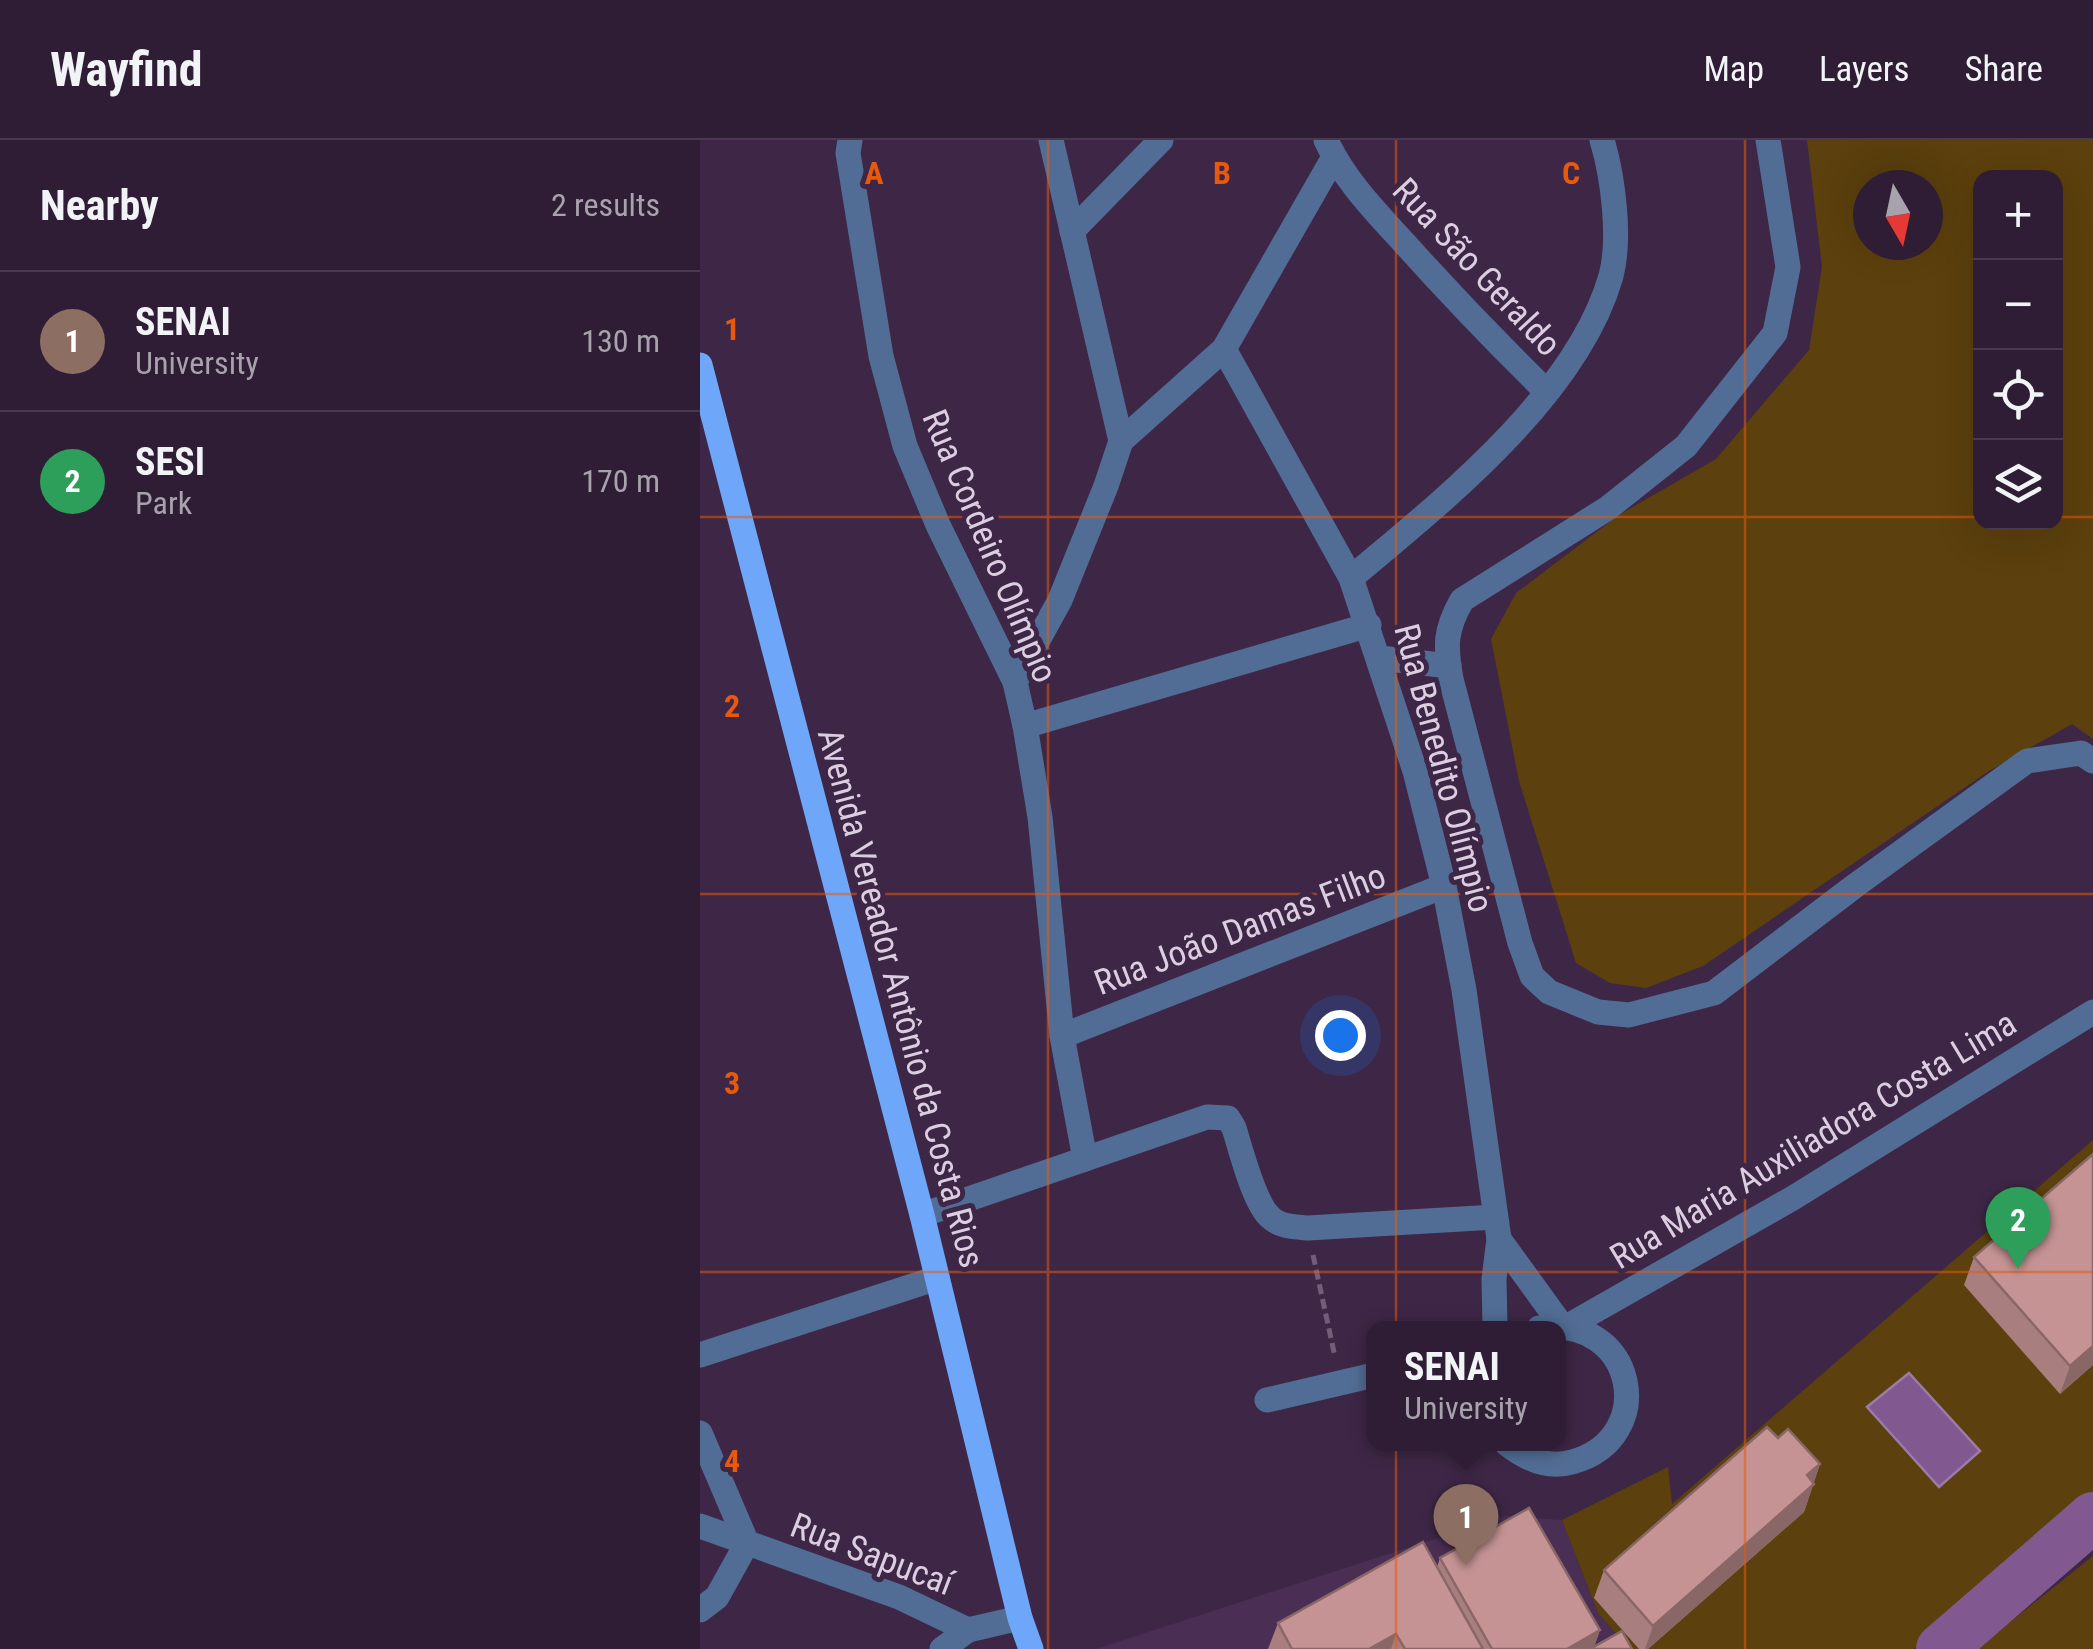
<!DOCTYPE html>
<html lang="en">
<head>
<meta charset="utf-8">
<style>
  :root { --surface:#2e1d34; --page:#36263c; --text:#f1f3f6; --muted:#a7a2ac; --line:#493b4f; --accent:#bca0f2 }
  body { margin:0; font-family:"Roboto Condensed",sans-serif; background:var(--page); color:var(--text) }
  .controls { position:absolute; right:30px; top:30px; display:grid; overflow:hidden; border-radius:20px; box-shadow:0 10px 40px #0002 }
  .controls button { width:90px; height:90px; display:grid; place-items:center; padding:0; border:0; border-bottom:2px solid var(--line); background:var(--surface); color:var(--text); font:50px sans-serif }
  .compass { position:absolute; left:1153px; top:30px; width:90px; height:90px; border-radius:50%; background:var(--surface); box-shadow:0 10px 40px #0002; rotate:171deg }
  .you { position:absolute; left:640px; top:895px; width:35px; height:35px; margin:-25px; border:8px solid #fff; border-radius:50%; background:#1a73e8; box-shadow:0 0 0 15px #1a73e833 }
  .badge { display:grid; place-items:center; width:65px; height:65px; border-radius:50%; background:var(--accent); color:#fff; font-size:32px; font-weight:700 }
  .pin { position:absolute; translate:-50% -82px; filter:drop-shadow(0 2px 5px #0008) }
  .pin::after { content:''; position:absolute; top:52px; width:35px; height:30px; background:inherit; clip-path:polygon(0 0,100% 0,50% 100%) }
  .popup { position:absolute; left:666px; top:1181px; width:200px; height:130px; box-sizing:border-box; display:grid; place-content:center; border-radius:20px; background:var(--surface); filter:drop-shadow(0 2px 8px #0005); font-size:32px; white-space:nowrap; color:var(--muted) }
  .popup b { font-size:38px; color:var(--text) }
  .popup::after { content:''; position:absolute; left:50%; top:100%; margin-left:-20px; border:20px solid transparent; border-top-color:var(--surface) }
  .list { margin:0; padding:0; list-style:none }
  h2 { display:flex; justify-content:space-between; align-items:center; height:130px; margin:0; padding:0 40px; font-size:42px }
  h2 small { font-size:32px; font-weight:400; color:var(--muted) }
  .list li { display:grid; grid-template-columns:65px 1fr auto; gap:30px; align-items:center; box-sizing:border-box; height:140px; padding:0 40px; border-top:2px solid var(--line) }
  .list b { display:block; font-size:38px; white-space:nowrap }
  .list p { margin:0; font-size:32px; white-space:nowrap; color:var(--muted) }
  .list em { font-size:32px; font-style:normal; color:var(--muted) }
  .icon { flex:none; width:55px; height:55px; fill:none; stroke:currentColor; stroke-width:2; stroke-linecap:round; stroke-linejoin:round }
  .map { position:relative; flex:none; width:1393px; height:1509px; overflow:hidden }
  header { display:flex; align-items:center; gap:60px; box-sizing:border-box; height:140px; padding:0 50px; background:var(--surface); border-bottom:2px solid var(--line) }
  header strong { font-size:48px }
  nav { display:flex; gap:55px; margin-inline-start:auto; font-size:35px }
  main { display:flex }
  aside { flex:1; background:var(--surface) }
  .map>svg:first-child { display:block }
  .built { fill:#4a2e53 }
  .green { fill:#5c400d; fill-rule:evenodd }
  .water { fill:#825890; stroke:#9d7ba8; stroke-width:2.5 }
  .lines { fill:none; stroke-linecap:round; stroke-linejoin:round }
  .river { stroke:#825890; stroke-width:50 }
  .path { stroke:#725e79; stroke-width:5; stroke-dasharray:10 5; stroke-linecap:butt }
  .minor { stroke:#526d95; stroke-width:25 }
  .major { stroke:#6ea7f9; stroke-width:25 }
  .wall { fill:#a97e7e }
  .shaded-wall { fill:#8a6767 }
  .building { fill:#c59393; stroke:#8a6767; stroke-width:2.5 }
  .grid { fill:none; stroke:#e8590c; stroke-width:2.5; stroke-opacity:0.55 }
  .labels { text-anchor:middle; stroke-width:10; stroke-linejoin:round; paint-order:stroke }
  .street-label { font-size:35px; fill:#dccee1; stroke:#3e2746 }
  .grid-label { font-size:32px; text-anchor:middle; font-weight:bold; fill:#e8590c; stroke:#3e2746; stroke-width:10; stroke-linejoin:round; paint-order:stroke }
</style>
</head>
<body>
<header>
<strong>Wayfind</strong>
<nav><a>Map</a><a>Layers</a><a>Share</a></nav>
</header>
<main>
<aside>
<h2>Nearby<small>2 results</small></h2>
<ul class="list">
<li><span class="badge" style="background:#8d6e63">1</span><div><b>SENAI</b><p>University</p></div><em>130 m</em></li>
<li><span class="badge" style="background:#2e9e5b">2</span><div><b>SESI</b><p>Park</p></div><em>170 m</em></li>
</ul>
</aside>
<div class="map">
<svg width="1393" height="1509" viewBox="0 0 1393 1509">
  <rect width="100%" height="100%" fill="#3e2746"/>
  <polygon class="built" points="805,1376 862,1380 898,1473 929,1509 396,1509"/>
  <g class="green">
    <path d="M1107,0H1393V599L1372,584L1289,631L1003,826L946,848L910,843L876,823L819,641L791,499L816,453L919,375L1016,319L1109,210L1122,127ZM1280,38H1356V382H1280ZM1168,45H1228V105H1168Z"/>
    <polygon points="1393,1000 1393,1355 1214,1509 929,1509 898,1473 862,1380 968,1327 972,1364"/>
    <polygon points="1393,1416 1393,1509 1276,1509"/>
  </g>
  <polygon class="water" points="1209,1233 1280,1311 1239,1347 1167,1267"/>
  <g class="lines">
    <polyline class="river" points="1241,1509 1393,1377"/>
    <polyline class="path" points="613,1115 635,1217"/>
    <g class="minor">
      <polyline points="150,0 148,13 181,216 205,306 238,385 315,542 325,586 340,677 362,896 385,1019"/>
      <polyline points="351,0 421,301"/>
      <path d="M626,0C644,40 677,73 706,105C751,155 798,204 846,251"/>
      <path d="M1068,0L1088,127L1075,193L986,306L908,368L762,460C745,490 745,505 751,539L820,803L832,836L849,852L898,872L929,875L1014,853L1156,745L1327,621L1381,613L1393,621"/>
      <polyline points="372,91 461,0"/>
      <polyline points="524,209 651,438 715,631 744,746 764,850 799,1099 794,1139 795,1188"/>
      <path d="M651,438C743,361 877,255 911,136C921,98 913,37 902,0"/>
      <polyline points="680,518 749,526"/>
      <polyline points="315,542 360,460 406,346 421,301 524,209 634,17"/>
      <polyline points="325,586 669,485"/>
      <polyline points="362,896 744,746"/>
      <path d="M222,1075L507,977L528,978L534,988C541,1010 554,1063 570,1077C580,1087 595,1087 608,1088L795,1077"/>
      <polyline points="799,1099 862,1186"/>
      <polyline points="868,1186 1093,1058 1393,872"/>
      <polyline points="0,1215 237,1138"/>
      <polyline points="567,1260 674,1235"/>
      <polyline points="0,1293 47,1403 17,1457 0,1470"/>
      <path d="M807,1304C826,1319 847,1329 872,1322C960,1298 936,1174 839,1188"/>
      <polyline points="0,1386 199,1457 268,1490 320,1478"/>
      <polyline points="242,1509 268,1490"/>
    </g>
    <polyline class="major" points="0,225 222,1075 320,1478 331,1509"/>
  </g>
  <g class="wall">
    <polygon points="1393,1014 1393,1225 1360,1254 1264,1145 1274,1117"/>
    <polygon points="1078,1298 1120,1324 1104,1372 948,1509 939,1509 894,1458 904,1430"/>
    <polygon points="740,1418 900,1490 894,1507 932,1509 568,1509 578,1483 737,1427"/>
  </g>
  <g class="shaded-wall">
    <polygon points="1393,1206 1393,1225 1360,1254 1370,1226"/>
    <polygon points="1120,1324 1104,1372 948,1509 945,1509 953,1486"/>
    <polygon points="900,1490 893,1509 867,1509"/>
    <polygon points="696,1494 691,1509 669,1509"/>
  </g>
  <g class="building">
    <polygon points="1393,1014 1393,1206 1370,1226 1274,1117"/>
    <polygon points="1067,1287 1078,1298 1088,1289 1120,1324 1107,1335 1114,1344 953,1486 904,1430"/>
    <polygon points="829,1368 900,1490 867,1509 792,1509 740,1418"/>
    <polygon points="723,1402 783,1509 705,1509 696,1494 669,1509 592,1509 578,1483"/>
    <polygon points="922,1491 932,1509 890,1509"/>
  </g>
  <path class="grid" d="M348,0V1509M696,0V1509M1045,0V1509M0,377H1280M1356,377H1393M0,754H1393M0,1132H1393"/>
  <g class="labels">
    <g class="street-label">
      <text transform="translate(777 127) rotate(47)" y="12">Rua São Geraldo</text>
      <text transform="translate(290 406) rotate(67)" y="12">Rua Cordeiro Olímpio</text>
      <text transform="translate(744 628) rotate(75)" y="12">Rua Benedito Olímpio</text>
      <text transform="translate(540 789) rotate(-21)" y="12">Rua João Damas Filho</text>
      <text transform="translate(201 858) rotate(75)" y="12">Avenida Vereador Antônio da Costa Rios</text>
      <text transform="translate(1113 1000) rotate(-31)" y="12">Rua Maria Auxiliadora Costa Lima</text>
      <text transform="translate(172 1414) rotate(21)" y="12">Rua Sapucaí</text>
    </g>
  </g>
  <g class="grid-label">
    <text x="174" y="44">A</text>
    <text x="522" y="44">B</text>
    <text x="871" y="44">C</text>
    <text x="32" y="200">1</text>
    <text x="32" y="577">2</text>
    <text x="32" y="954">3</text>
    <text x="32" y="1332">4</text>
  </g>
</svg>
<div class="controls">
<button>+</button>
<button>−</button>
<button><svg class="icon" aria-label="locate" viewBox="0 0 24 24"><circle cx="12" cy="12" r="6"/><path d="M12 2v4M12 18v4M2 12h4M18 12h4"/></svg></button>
<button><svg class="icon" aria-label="layers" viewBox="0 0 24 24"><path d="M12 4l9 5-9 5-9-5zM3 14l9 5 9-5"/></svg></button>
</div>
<svg class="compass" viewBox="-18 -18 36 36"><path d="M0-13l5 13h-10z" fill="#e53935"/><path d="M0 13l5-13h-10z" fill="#a7a2ac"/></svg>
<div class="you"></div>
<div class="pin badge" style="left:766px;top:1426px;background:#8d6e63">1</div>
<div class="popup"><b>SENAI</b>University</div>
<div class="pin badge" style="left:1318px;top:1129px;background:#2e9e5b">2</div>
</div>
</main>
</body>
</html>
